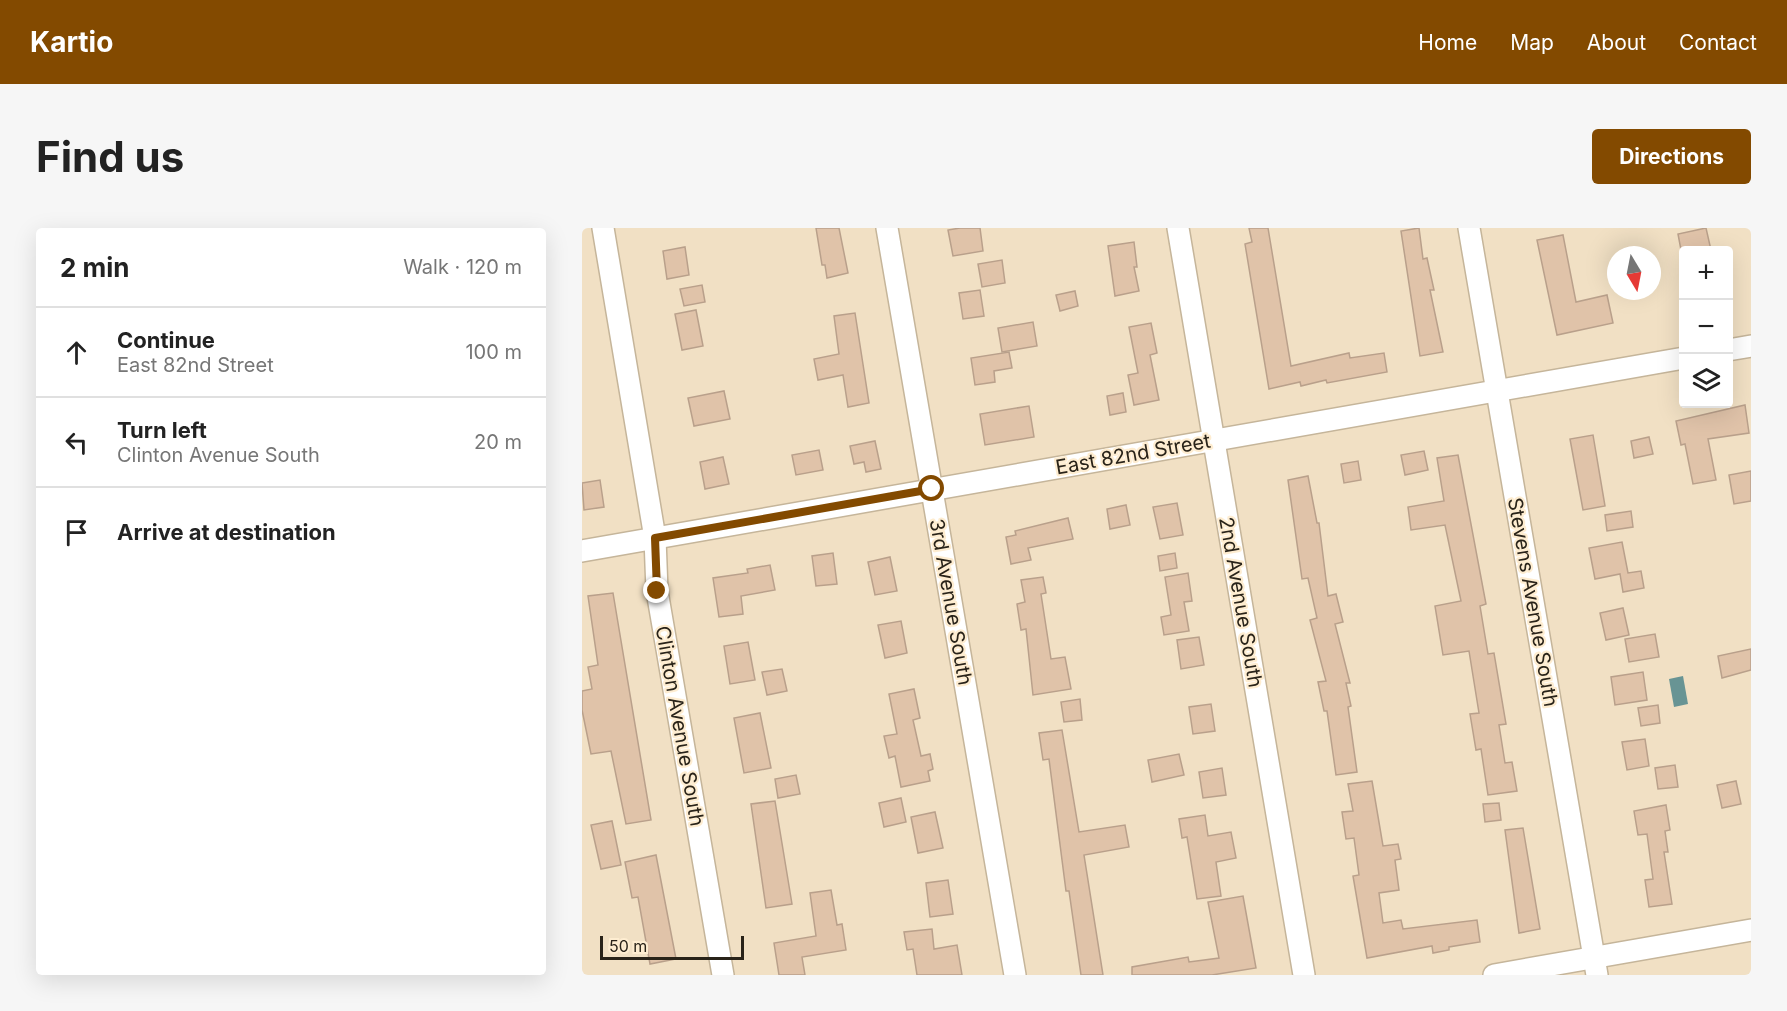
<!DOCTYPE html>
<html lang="en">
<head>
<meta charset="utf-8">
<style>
  :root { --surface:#fff; --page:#f6f6f6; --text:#222; --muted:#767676; --line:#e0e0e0; --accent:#834a00 }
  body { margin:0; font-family:Inter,sans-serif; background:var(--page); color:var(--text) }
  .controls { position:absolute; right:18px; top:18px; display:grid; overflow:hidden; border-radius:6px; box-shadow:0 6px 24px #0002 }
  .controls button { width:54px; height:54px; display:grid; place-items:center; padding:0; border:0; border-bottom:2px solid var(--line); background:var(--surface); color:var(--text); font:30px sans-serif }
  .compass { position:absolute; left:1025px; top:18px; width:54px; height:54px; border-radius:50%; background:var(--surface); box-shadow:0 6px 24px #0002; rotate:170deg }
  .scale { position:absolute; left:18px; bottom:15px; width:144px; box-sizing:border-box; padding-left:6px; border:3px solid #292319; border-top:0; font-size:16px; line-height:21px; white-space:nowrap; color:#292319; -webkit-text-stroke:4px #feedd1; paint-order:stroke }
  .stop { position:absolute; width:18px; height:18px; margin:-14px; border:4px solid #834a00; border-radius:50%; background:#fff }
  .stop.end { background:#834a00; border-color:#fff; box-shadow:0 2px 6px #0008 }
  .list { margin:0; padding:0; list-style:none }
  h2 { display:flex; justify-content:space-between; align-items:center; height:78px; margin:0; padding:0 24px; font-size:26px }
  h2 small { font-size:20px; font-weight:400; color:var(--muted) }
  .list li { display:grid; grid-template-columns:39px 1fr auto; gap:18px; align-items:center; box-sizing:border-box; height:90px; padding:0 24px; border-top:2px solid var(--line) }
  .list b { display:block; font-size:22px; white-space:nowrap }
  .list p { margin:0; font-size:20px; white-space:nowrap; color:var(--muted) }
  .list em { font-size:20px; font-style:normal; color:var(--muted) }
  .icon { flex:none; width:33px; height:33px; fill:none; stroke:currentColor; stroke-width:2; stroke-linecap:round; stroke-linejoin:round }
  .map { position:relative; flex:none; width:1169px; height:747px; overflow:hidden; border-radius:6px }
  header { display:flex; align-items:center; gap:36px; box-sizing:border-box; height:84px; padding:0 30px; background:var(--accent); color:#fff }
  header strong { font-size:28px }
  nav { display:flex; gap:33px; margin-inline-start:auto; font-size:21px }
  .intro { display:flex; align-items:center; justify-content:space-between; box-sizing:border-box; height:144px; padding:0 36px }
  h1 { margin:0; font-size:42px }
  .button { padding:15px 27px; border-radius:6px; background:var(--accent); color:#fff; font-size:21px; font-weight:700 }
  main { display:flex; gap:36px; padding:0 36px }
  aside { flex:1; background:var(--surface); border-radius:6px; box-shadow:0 6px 24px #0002 }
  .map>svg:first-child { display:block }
  .water { fill:#689494 }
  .building { fill:#e0c3a9; stroke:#b9a08b; stroke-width:1.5 }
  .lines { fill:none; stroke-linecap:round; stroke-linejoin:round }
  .minor-casing { stroke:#c5b59a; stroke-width:24 }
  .minor { stroke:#fff; stroke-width:21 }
  .route { stroke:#834a00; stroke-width:8 }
  .labels { text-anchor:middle; stroke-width:4.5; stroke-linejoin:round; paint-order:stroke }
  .street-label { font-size:20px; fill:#292319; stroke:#feedd1 }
</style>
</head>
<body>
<header>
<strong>Kartio</strong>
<nav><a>Home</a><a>Map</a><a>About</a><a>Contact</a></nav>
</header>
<div class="intro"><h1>Find us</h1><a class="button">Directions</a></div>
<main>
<aside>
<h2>2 min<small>Walk · 120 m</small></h2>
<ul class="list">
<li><svg class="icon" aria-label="ahead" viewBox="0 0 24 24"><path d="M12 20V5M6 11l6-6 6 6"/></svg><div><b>Continue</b><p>East 82nd Street</p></div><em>100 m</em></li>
<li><svg class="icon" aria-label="left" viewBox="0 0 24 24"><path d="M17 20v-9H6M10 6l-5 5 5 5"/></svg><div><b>Turn left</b><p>Clinton Avenue South</p></div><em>20 m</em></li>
<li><svg class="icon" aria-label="arrive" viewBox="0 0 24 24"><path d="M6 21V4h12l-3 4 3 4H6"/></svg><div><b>Arrive at destination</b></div></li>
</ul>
</aside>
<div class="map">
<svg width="1169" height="747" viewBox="0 0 1169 747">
  <rect width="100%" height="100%" fill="#f1e0c4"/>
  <polygon class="water" points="1101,448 1106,476 1092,479 1087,451"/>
  <g class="building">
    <polygon points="234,0 257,0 266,45 245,50 243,37 240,37"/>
    <polygon points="378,0 398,0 401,23 371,28 366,2"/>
    <polygon points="667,0 686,0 709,138 767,125 768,130 802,125 805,144 745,155 744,152 719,158 718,154 687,161 663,16 670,14"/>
    <polygon points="837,0 841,31 845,30 852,62 848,62 861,124 838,128 819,3"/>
    <polygon points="1124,0 1129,22 1099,22 1096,6"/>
    <polygon points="981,7 994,74 1025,67 1031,95 975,107 955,12"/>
    <polygon points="552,14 555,39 552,39 557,63 533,68 526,18"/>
    <polygon points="103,19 107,47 85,51 81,23"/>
    <polygon points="420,32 423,55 400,59 396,36"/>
    <polygon points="120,57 123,74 102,78 98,61"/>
    <polygon points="398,62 402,88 381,91 377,65"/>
    <polygon points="493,63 496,78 478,83 474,67"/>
    <polygon points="114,82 121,118 100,122 93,86"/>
    <polygon points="273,85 287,175 266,179 261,147 236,152 232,131 257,126 252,88"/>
    <polygon points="451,94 455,118 420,124 416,100"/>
    <polygon points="569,95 575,125 568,127 577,172 552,177 546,147 556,145 547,99"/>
    <polygon points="427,124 430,140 412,143 413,154 393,157 389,130"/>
    <polygon points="142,163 148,191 112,198 106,170"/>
    <polygon points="541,165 544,184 528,187 525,168"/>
    <polygon points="1163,177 1167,205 1126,211 1134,252 1111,256 1103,216 1099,217 1094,193"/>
    <polygon points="447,178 452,209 403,217 398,186"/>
    <polygon points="1011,207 1023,278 1001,282 988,211"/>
    <polygon points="1067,209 1071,226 1052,230 1049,213"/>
    <polygon points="293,213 299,241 284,244 282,234 272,236 268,218"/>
    <polygon points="237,222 241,242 214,247 210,227"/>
    <polygon points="842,223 846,242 823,247 819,227"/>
    <polygon points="876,227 904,376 898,378 906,426 912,425 924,496 917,497 923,535 930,534 935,563 906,567 899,521 894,522 888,486 897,485 887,423 861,427 853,378 879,373 863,297 829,302 826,279 862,273 855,230"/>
    <polygon points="141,229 147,256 123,261 118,234"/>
    <polygon points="776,233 779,252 762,255 759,236"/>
    <polygon points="1169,243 1169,273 1152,276 1147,247"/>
    <polygon points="726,248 735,295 737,295 746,368 754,366 761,394 753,396 768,455 764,455 769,478 766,479 775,544 754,547 745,483 742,483 736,454 744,453 728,392 735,390 726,350 720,351 706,252"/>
    <polygon points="18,252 22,279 2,282 0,255"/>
    <polygon points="595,275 601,307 578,311 571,279"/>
    <polygon points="544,277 548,297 528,301 525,281"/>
    <polygon points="1049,283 1051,299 1025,303 1023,287"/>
    <polygon points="486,290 491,311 446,320 449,332 429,336 424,309 434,307 433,303"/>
    <polygon points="1040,314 1046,345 1059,343 1062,360 1041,364 1038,346 1013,351 1007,320"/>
    <polygon points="251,325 255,356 234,358 230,328"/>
    <polygon points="593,325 595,340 578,343 576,328"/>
    <polygon points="308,329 315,363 293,367 286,334"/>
    <polygon points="188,337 193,362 159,368 161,386 137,389 131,350 166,345 165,341"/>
    <polygon points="606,345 610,373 602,374 607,403 582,407 579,389 589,387 583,349"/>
    <polygon points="461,349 464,365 459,366 469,431 483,429 489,461 451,467 444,401 439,402 435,376 443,374 439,352"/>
    <polygon points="31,365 69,592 44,596 29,523 9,526 0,482 0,463 10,461 6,439 16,437 6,368"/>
    <polygon points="1041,380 1047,407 1024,412 1018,385"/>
    <polygon points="319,393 325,425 303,430 296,397"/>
    <polygon points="1073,406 1077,429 1047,434 1043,411"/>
    <polygon points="617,409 622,437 599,441 595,412"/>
    <polygon points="166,414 173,452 148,456 142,418"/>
    <polygon points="1169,421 1169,442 1140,450 1136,428"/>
    <polygon points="200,441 205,463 185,467 180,444"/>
    <polygon points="1061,444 1065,472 1033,477 1029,449"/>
    <polygon points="332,461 338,490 331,492 339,528 348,526 351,541 346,543 348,553 319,559 313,528 307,530 302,508 315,506 307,466"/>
    <polygon points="498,471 500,492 482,494 479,474"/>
    <polygon points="629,476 633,503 611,506 607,479"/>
    <polygon points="1076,477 1078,495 1059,498 1056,480"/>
    <polygon points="178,485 189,540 162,545 152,490"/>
    <polygon points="480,502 497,604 543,597 547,619 502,627 521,747 499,747 487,663 484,663 467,531 461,532 457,505"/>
    <polygon points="1063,511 1067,538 1045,542 1040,514"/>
    <polygon points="597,526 602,547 570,554 566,532"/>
    <polygon points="1093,537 1096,559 1076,561 1073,540"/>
    <polygon points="640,540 644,567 621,570 617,544"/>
    <polygon points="214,547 218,566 196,570 193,551"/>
    <polygon points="790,553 801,618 816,616 819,631 813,632 817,662 797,665 801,695 819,692 821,701 895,692 898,714 867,719 867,722 851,725 850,718 785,730 771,648 777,647 772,610 764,611 760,584 771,583 766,556"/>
    <polygon points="1154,553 1159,576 1140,580 1135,557"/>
    <polygon points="319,570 324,594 302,599 297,575"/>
    <polygon points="193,573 210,676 184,680 169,576"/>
    <polygon points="917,575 919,592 903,594 901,576"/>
    <polygon points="1084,577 1088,602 1083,603 1086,624 1082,624 1090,676 1067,679 1063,652 1071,651 1065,606 1056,607 1052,583"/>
    <polygon points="353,584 361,620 336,625 329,589"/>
    <polygon points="623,587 626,608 649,604 654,630 634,634 639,668 615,671 605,609 600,610 597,591"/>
    <polygon points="30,593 39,637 19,641 9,597"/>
    <polygon points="941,600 958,701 937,705 923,602"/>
    <polygon points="74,627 94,731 68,736 56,669 50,670 43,634"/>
    <polygon points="366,652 371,686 348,689 344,655"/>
    <polygon points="249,662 255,697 260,696 264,722 220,729 223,747 197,747 192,715 234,708 228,665"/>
    <polygon points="661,668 674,740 630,747 550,747 550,739 606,729 607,734 637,730 626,674"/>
    <polygon points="350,701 352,721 375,717 380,747 335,747 331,721 325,722 322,704"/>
  </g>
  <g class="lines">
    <g class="minor-casing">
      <g id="minor">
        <polyline points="21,0 73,310 75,363 141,747"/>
        <polyline points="305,0 433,747"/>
        <polyline points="596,0 722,747"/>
        <polyline points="887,0 1015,747"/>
        <polyline points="1146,122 1169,118"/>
        <polyline points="0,323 1102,130"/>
        <polyline points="912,747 1169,702"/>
      </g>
    </g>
    <use href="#minor" class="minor"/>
  </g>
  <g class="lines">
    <polyline class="route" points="75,363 73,310 350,261"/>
  </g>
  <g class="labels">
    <g class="street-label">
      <text transform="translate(551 226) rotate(-10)" y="7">East 82nd Street</text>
      <text transform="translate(369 374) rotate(80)" y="7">3rd Avenue South</text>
      <text transform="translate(659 374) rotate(80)" y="7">2nd Avenue South</text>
      <text transform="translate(951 374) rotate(80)" y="7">Stevens Avenue South</text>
      <text transform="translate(98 498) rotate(80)" y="7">Clinton Avenue South</text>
    </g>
  </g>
</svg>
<div class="controls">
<button>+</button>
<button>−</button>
<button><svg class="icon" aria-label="layers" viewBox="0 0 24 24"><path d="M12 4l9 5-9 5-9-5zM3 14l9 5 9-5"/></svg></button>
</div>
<svg class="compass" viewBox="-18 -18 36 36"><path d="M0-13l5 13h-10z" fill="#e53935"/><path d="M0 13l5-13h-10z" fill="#767676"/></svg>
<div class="scale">50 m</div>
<div class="stop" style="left:350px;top:261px"></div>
<div class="stop end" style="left:75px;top:363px"></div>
</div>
</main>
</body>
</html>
